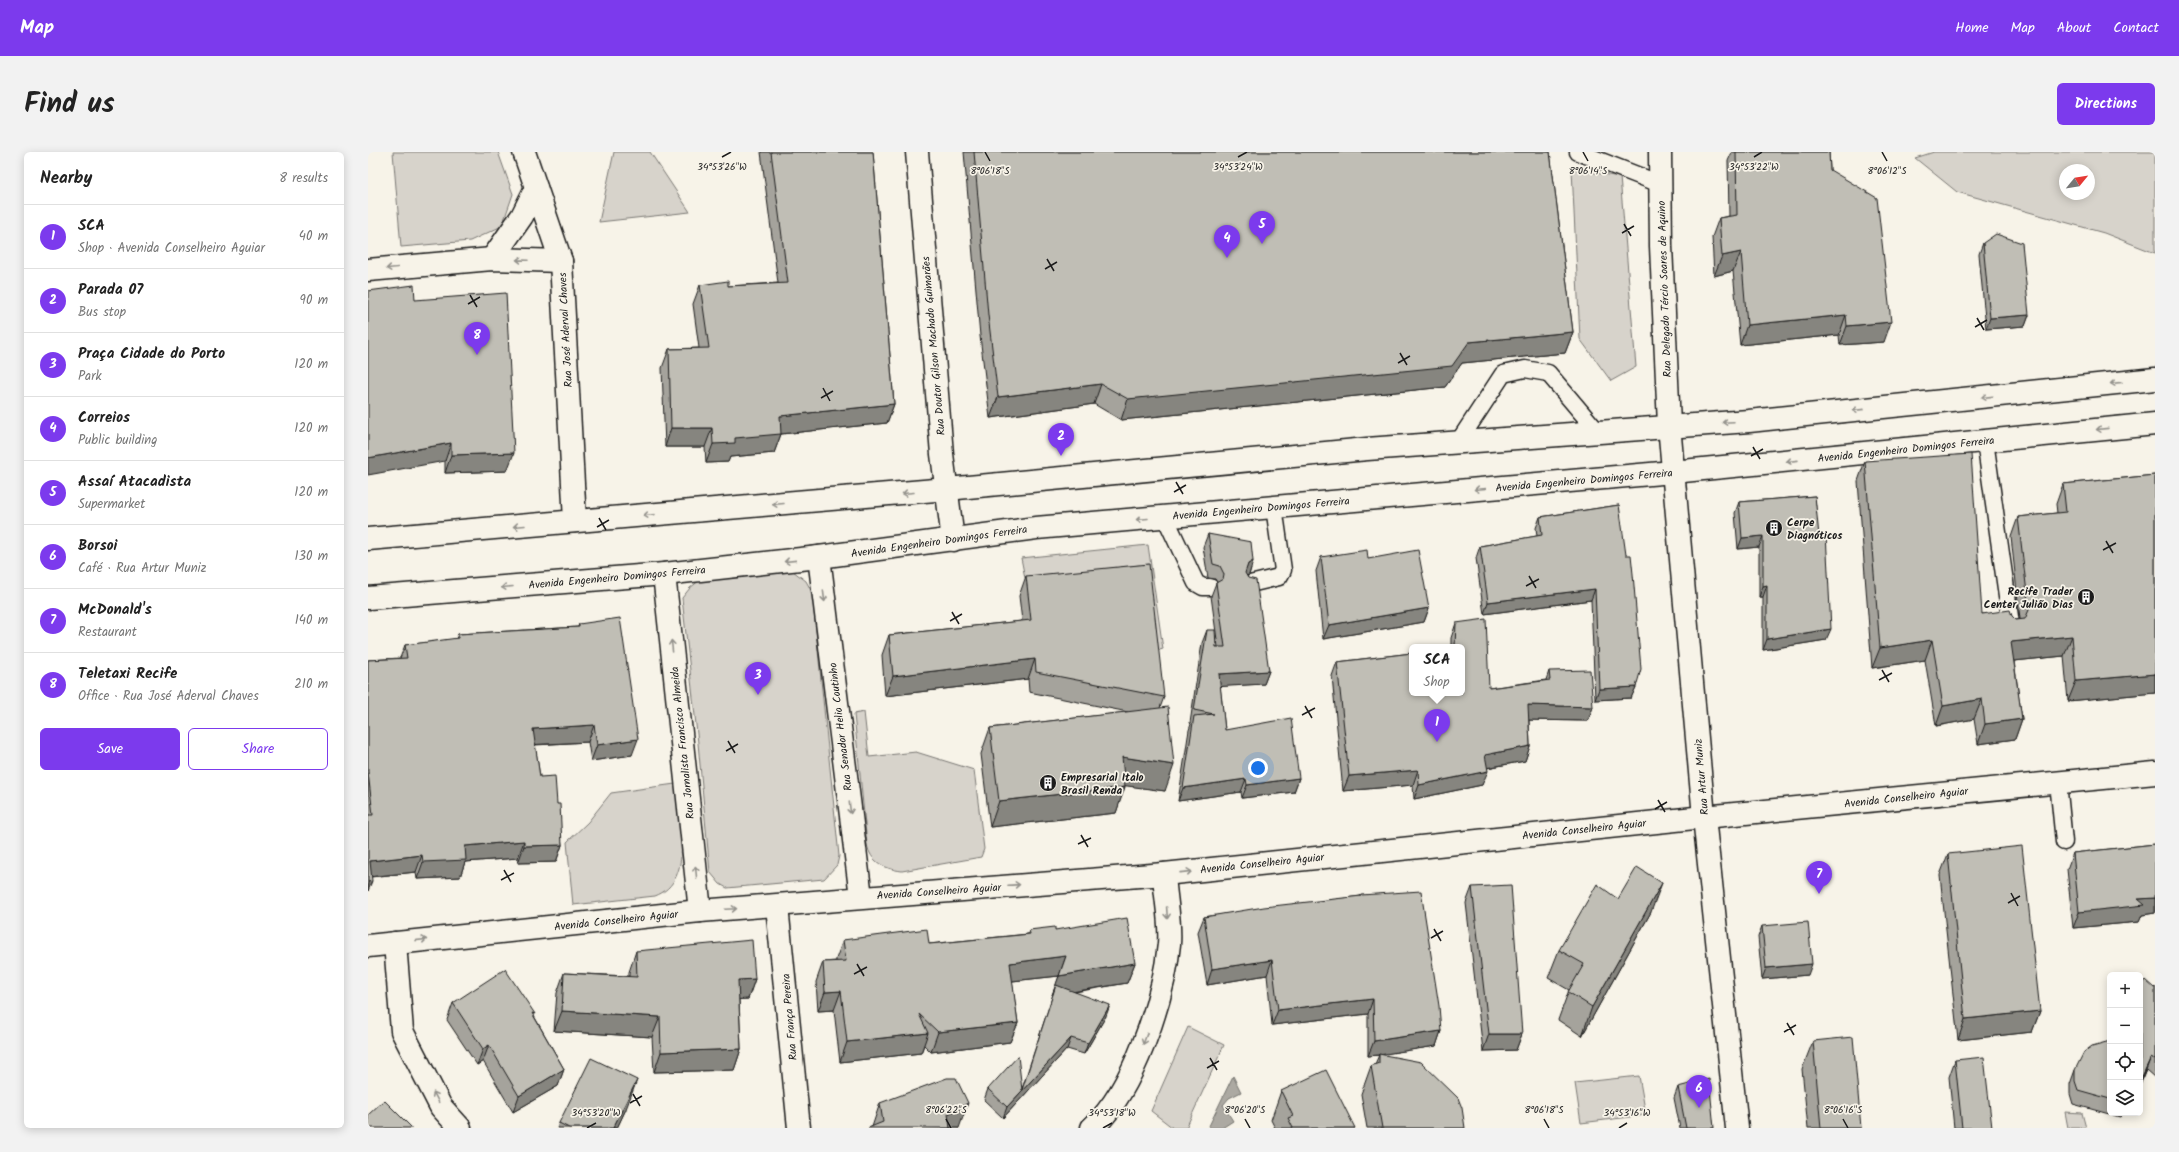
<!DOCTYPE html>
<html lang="en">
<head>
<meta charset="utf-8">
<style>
  :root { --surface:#fff; --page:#f2f2f2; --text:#222; --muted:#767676; --line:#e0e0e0; --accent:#7c3aed }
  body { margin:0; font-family:Kalam,sans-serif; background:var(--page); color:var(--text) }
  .controls { position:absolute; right:12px; bottom:12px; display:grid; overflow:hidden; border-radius:6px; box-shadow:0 2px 10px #0003 }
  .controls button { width:36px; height:36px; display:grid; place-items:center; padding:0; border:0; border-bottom:1px solid var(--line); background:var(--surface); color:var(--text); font:20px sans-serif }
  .compass { position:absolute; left:1691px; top:12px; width:36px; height:36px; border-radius:50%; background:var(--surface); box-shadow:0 2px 10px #0003; rotate:60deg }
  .you { position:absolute; left:890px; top:616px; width:14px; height:14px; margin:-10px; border:3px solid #fff; border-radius:50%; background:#1a73e8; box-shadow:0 0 0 6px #1a73e833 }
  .badge { display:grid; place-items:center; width:26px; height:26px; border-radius:50%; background:var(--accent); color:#fff; font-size:13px; font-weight:700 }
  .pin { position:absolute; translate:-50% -33px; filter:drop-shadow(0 1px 2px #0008) }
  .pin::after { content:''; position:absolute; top:21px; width:14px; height:12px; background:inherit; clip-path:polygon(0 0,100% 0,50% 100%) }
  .popup { position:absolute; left:1041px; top:492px; width:56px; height:52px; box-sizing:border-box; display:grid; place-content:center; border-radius:6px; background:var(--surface); filter:drop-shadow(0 1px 3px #0005); font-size:13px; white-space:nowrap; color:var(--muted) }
  .popup b { font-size:15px; color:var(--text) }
  .popup::after { content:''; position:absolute; left:50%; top:100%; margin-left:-8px; border:8px solid transparent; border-top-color:var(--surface) }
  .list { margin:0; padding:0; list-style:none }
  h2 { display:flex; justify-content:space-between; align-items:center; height:52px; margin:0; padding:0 16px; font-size:17px }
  h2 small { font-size:13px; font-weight:400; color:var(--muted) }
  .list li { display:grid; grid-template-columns:26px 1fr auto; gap:12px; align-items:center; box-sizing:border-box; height:64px; padding:0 16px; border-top:1px solid var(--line) }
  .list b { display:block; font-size:15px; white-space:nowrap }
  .list p { margin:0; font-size:13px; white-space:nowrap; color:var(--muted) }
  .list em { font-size:13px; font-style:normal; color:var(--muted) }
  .actions { display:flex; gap:8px; padding:12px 16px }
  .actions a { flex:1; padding:9px 0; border:1px solid var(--accent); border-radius:6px; text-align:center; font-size:14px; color:var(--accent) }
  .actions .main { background:var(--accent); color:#fff }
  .icon { flex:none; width:22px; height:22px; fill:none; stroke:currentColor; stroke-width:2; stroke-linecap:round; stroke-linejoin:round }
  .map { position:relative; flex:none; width:1787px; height:976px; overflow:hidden; border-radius:6px }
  header { display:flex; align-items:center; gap:24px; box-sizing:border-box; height:56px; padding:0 20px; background:var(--accent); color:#fff }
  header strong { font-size:19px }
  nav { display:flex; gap:22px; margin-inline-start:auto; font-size:14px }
  .intro { display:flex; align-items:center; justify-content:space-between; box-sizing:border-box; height:96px; padding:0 24px }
  h1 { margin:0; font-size:28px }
  .button { padding:10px 18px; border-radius:6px; background:var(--accent); color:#fff; font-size:14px; font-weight:700 }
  main { display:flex; gap:24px; padding:0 24px }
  aside { flex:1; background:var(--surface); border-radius:6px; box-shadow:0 2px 10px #0003 }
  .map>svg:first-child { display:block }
  .green { fill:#d7d3cb; stroke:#7a7874; fill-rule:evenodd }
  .water { fill:#aca9a2; stroke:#72716c }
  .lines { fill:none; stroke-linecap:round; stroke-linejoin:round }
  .lane-casing { stroke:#1c1c1c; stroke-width:19 }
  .street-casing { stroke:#1c1c1c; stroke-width:25 }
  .secondary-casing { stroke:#1c1c1c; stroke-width:25 }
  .primary-casing { stroke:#1c1c1c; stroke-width:25 }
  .lane { stroke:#f7f3e8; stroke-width:16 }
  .street { stroke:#f7f3e8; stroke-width:22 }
  .secondary { stroke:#f7f3e8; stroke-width:22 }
  .primary { stroke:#f7f3e8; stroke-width:22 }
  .wall { fill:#a5a39c; stroke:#1c1c1c }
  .shaded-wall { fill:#86857f; stroke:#1c1c1c }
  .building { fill:#c0beb5; stroke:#1c1c1c }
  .oneway { stroke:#94928c }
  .ticks { fill:none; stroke:#1c1c1c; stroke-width:1.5 }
  .labels { text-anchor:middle; stroke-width:3.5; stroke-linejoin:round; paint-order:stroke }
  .street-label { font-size:11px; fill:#1c1c1c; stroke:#f7f3e8 }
  .poi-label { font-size:11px; font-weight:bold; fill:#1c1c1c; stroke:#f7f3e8; text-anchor:start }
  .ticks-label { font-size:10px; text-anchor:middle; fill:#1c1c1c; stroke:#f7f3e8; stroke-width:3.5; stroke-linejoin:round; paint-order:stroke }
</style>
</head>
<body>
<header>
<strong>Map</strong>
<nav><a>Home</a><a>Map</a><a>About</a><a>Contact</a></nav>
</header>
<div class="intro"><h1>Find us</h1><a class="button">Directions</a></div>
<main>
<aside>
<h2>Nearby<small>8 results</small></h2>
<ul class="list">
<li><span class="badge">1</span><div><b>SCA</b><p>Shop · Avenida Conselheiro Aguiar</p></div><em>40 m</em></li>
<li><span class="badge">2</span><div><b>Parada 07</b><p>Bus stop</p></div><em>90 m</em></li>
<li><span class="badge">3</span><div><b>Praça Cidade do Porto</b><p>Park</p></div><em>120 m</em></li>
<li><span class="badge">4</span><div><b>Correios</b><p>Public building</p></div><em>120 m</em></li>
<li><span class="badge">5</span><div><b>Assaí Atacadista</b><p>Supermarket</p></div><em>120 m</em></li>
<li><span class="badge">6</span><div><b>Borsoi</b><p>Café · Rua Artur Muniz</p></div><em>130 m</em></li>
<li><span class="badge">7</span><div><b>McDonald's</b><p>Restaurant</p></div><em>140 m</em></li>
<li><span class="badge">8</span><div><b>Teletaxi Recife</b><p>Office · Rua José Aderval Chaves</p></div><em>210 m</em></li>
</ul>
<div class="actions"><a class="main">Save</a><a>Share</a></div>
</aside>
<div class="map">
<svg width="1787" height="976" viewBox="0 0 1787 976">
  <rect width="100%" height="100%" fill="#f7f3e8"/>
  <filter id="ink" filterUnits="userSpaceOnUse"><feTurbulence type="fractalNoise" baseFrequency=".025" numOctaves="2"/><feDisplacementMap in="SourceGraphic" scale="8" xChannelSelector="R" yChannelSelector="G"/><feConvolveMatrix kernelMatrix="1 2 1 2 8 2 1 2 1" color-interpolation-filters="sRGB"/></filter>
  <g filter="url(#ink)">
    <g class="green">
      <polygon points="25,0 130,0 145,42 134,74 102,89 33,95"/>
      <polygon points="246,0 282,0 322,60 231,70"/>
      <path d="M1566,0H1787V101L1736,81L1589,40L1547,6ZM1697,18H1721V42H1697Z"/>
      <polygon points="1204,17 1252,25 1268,215 1243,229 1212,187"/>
      <polygon points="780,393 795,497 782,501 772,413 657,426 653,406"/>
      <polygon points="425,419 438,429 444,440 471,704 469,713 456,727 359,736 352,732 342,720 330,591 314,446 322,436 332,428"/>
      <path d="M496,560L501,605L548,600L606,618L616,697L613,705L534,719C517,717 502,710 499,692L486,562Z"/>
      <path d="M307,632C310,666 328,729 287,744L205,753L199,690L220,670L243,641Z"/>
      <polygon points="820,875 856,893 818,976 805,976 783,959"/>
      <polygon points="1271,924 1278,963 1213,971 1207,931"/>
      <polygon points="1697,960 1714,961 1718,976 1700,976"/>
    </g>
    <polygon class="water" points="865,924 873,940 861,946 855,953 865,969 854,976 840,976"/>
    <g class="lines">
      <g class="lane-casing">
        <g id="lane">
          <polyline points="1210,0 1292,32"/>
          <polyline points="1091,289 1135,222 1157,217 1180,221 1229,279"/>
          <polyline points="1617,289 1644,479"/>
          <polyline points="797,365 828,431 835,435 842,435"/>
          <polyline points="882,432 911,425 915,418 906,355"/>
          <polyline points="1690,630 1696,690"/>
        </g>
      </g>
      <g class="street-casing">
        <g id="street">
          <polyline points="156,0 193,109 207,369"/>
          <polyline points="549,0 574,302 585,388"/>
          <polyline points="1292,0 1293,94 1301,273 1336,665 1369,976"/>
          <polyline points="124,107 154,64 168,36"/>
          <polyline points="0,118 124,107 193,109"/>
          <polyline points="451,405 493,745"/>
          <polyline points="296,422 332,759"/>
          <polyline points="409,754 431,976"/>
          <polyline points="27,791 34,879 73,955 92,976"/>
          <path d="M724,976C765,940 796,846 801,792C803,770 797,744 796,722"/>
        </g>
      </g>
      <g class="secondary-casing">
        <polyline id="secondary" points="0,794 332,759 796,722 1336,665 1787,621"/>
      </g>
      <g class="primary-casing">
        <g id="primary">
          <polyline points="0,387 579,337 999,297 1381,269 1787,227"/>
          <polyline points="0,446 296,422 451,405 668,376 1305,320 1787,272"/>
        </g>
      </g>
      <use href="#lane" class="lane"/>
      <use href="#street" class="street"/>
      <use href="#secondary" class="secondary"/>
      <use href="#primary" class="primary"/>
    </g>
    <g class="wall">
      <polygon points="393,0 505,0 526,252 519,271 413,282 406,301 362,305 360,310 338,311 337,295 297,295 294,216 301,197 331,196 325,152 332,133 360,134 410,131"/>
      <polygon points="596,0 1182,0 1205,180 1197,201 1094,211 1077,235 753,268 726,252 622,266 612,184"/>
      <polygon points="1364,0 1461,0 1462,18 1516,190 1472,193 1471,183 1372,193 1365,119 1346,124 1344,85 1351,66 1361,64 1360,9"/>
      <polygon points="1615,91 1661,163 1657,174 1618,177 1611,102"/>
      <polygon points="47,148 139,319 77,321 77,309"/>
      <polygon points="1497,309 1614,462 1644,464 1648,468 1652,467 1643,385 1650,365 1689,361 1688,352 1695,332 1787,323 1787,541 1700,549 1696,504 1646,509 1654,567 1647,587 1610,592 1606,567 1568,574 1557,508 1504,516 1490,329"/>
      <polygon points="1447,344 1458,488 1395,498 1395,445 1391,445 1391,395 1370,397 1367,361 1371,350"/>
      <polygon points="1251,353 1268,535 1263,546 1227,548 1223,448 1116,462 1108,406 1112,394 1169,384 1168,376 1172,365"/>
      <polygon points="840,382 885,409 881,423 879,423 901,519 896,532 852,534 857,578 931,626 926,640 874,646 873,640 810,649 821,578 823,572 822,571 834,491 839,478 848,495 850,495 843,444 848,431 849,430 847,427 840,426 835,395"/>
      <polygon points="953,405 1000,407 1061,456 1056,470 955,487 948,419"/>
      <polygon points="658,424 796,545 792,556 797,639 757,633 748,661 622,675 613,602 622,576 760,560 661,540 660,527 517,544 514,503 521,483 654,469 651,444"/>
      <polygon points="1088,471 1121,536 1178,528 1181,519 1225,555 1220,569 1161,568 1162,594 1157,609 1119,616 1114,633 1046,647 1045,633 975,639 964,524 969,510 1094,495 1083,495 1083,486"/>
      <polygon points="211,472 264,603 223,609 220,590 167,593 172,625 189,652 194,693 188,710 150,711 150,706 97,710 92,725 49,727 48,720 3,725 0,739 0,508 32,506 37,493 88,487 90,482 210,475"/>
      <polygon points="1787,692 1787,761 1774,763 1771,770 1705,776 1699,717 1705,701"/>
      <polygon points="1580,702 1672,859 1664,880 1590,888 1572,723"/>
      <polygon points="1104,735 1154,882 1148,898 1115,899 1098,751"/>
      <polygon points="993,743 1073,879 1068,894 1015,902 1097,976 999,976 993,942 1003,914 1007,912 1011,903 1000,904 1000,862 904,873 899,823 839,833 830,780 836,765 993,744"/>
      <polygon points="1250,747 1283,760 1214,884 1190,868 1201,838 1180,826 1191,798"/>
      <polygon points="1394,774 1440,823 1394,827 1390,785"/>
      <polygon points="661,778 687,778 767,811 759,831 707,840 738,864 716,902 699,897 635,966 616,948 620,937 654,937 691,824 644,829 650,871 642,890 563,900 556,893 553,901 472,910 466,858 450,859 448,830 455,810 468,809 468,807 475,788 561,792 660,782"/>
      <polygon points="268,799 387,827 380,847 371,847 373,897 366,918 286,920 284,885 186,879 189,841 196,821 261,824 261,820"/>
      <polygon points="1772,834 1786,836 1787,835 1787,926 1778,918 1772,932"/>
      <polygon points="85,851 167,862 166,864 196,917 190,934 145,960 115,909 109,913 79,868"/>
      <polygon points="1445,889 1493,976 1440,976 1434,917"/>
      <polygon points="1742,889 1742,961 1756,961 1752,965 1705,952 1702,942 1702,932 1707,918"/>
      <polygon points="1587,908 1624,976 1586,976 1581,925"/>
      <polygon points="1310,935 1346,976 1312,976 1306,946"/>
      <polygon points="913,939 987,976 907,976 903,968"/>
      <polygon points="512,951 591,976 504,975"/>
      <polygon points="258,957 249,976 189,976 191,971"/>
    </g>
    <g class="shaded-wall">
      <polygon points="1373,100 1365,119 1346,124 1354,104"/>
      <polygon points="1478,163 1471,183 1372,193 1379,173"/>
      <polygon points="1661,163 1657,174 1618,177 1622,166"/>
      <polygon points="1523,170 1516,190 1472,193 1479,174"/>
      <polygon points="1205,180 1197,201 1094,211 1077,235 753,268 760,247 1101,190"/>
      <polygon points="733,232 726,252 622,266 630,245"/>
      <polygon points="526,252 519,271 413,282 406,301 362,305 360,310 338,311 345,292 367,286 412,264"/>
      <polygon points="303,276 344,276 337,295 297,295"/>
      <polygon points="83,291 77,309 0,323 0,306"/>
      <polygon points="146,301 139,319 77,321 83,303"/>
      <polygon points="1395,384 1391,395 1370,397 1374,386"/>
      <polygon points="885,409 881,423 875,425 880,412"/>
      <polygon points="1399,433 1395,445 1391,445 1395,434"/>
      <polygon points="1227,437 1223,448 1116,462 1120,450"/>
      <polygon points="1061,456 1056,470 955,487 961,473"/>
      <polygon points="1463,477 1458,488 1395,498 1399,487"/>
      <polygon points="1704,484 1696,504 1636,510 1643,490"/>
      <polygon points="1564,488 1557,508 1504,516 1512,496"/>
      <polygon points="667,507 660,527 517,544 525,524"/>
      <polygon points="901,519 896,532 846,535 851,522"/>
      <polygon points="1787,522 1787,541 1700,549 1708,529"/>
      <polygon points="1268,535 1263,546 1227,548 1231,537"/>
      <polygon points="1614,547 1606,567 1568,574 1575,554"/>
      <polygon points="1160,553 1225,555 1220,569 1155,568"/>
      <polygon points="1654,567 1647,587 1610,592 1617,572"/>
      <polygon points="226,573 220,590 158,593 165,577"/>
      <polygon points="270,587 264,603 223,609 229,593"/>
      <polygon points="1162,594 1157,609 1112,617 1117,603"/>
      <polygon points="754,605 806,613 797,639 744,632"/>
      <polygon points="1050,618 1045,633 975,639 981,624"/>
      <polygon points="1120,619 1114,633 1046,647 1051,633"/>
      <polygon points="931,626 926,640 874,646 879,633"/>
      <polygon points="878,627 873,640 810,649 815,636"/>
      <polygon points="757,635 748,661 622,675 631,649"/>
      <polygon points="156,689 150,706 97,710 92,725 49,727 55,710 97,694"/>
      <polygon points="194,693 188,710 150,711 156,694"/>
      <polygon points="54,703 48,720 0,725 2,709"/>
      <polygon points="4,729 0,739 0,730"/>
      <polygon points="1294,731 1283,760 1214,884 1224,855"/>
      <polygon points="1787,746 1787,761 1774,763 1771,770 1705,776 1711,760 1770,747"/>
      <polygon points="698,804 691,824 635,830 642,811"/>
      <polygon points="904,808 899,823 839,833 844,817"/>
      <polygon points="767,811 759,831 685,843 688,833 684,843 691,824"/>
      <polygon points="1444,812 1440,823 1394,827 1398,816"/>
      <polygon points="387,827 380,847 363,848 370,828"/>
      <polygon points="473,839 466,858 450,859 457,840"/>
      <polygon points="1005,847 1000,862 904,873 910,858"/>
      <polygon points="742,853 738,864 716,902 720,891"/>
      <polygon points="194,859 292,865 284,885 186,879"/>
      <polygon points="1672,859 1664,880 1590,888 1597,867"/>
      <polygon points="650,871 642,890 563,900 570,880"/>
      <polygon points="1073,879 1068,894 1011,903 1011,902 1011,903 1000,904 1006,889"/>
      <polygon points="560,881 553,901 472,910 479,890"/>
      <polygon points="1121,882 1154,882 1148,898 1115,899"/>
      <polygon points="703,886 699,897 635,966 639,955"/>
      <polygon points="121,893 115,909 109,913 115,897"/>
      <polygon points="373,897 366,918 286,920 293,900"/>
      <polygon points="1783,905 1778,918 1772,932 1772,929"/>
      <polygon points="196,917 190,934 145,960 151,944"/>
      <polygon points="269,928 258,957 249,976 245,976"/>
      <polygon points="600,951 591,976 574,976 580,962"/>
    </g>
    <g class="building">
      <polygon points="403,0 505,0 526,252 412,264 413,282 367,286 367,291 345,292 344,276 303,276 301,197 341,196 332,133 360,129 360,134 420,131"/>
      <polygon points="606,0 1182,0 1205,180 1101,190 1084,214 760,247 733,232 630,245 620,163"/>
      <polygon points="1368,0 1461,0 1462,18 1509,46 1523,170 1479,174 1478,163 1379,173 1373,100 1354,104 1351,66 1369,63"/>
      <polygon points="1628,82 1654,91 1661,163 1622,166 1615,91"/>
      <polygon points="46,133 47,148 138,141 146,301 83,303 83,291 0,306 0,139"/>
      <polygon points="1603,302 1614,462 1642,458 1644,464 1648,468 1657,467 1661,458 1650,365 1698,360 1695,332 1787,323 1787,522 1708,529 1704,484 1643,490 1654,567 1617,572 1614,547 1575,554 1564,488 1512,496 1497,309"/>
      <polygon points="1447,344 1451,384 1458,382 1463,477 1399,487 1399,433 1395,434 1395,384 1374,386 1371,350"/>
      <polygon points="1251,353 1258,403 1263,403 1265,422 1273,517 1268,535 1231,537 1227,437 1120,450 1112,394 1174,383 1172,365"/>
      <polygon points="840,382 883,390 885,409 880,412 877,421 880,426 888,428 901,519 851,522 857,578 923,566 931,626 879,633 878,627 815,636 826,564 846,562 826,558 839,478 847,478 848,495 857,495 848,431 855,427 856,422 852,414 845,412"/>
      <polygon points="999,398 1000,407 1050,398 1061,456 961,473 953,405"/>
      <polygon points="781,412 796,545 668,520 667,507 525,524 521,483 663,468 658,424"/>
      <polygon points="252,466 270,587 229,593 226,573 165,577 172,625 187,624 189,652 192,652 194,693 156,694 156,689 97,694 98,708 55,710 54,703 2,709 4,729 0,730 0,663 5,663 0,620 0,508 39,506 37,493 90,486 90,482 211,475 211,472"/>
      <polygon points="1118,467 1121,536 1182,528 1181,519 1222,518 1225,555 1160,553 1162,594 1117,603 1120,619 1051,633 1050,618 981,624 969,510 1044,501 1044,541 1094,541 1094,495 1087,495 1088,471"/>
      <polygon points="800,555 806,613 754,605 757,635 631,649 622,576"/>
      <polygon points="1787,692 1787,746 1770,747 1777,753 1711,760 1705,701"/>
      <polygon points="1654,694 1672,859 1597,867 1580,702"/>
      <polygon points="1269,715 1294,731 1224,855 1200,840 1216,812 1191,798 1229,732 1250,747"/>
      <polygon points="1143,733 1154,882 1121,882 1104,735"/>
      <polygon points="1053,739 1071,854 1073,879 1006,889 1005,847 910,858 904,808 844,817 836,765 896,755 993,744 993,743"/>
      <polygon points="759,766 767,811 691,824 698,804 642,811 650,871 570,880 551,862 560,881 479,890 473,839 457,840 455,810 478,809 475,788 559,777 561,792 662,782 661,778 687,775 687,778"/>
      <polygon points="1440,770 1444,812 1398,816 1394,774"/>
      <polygon points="384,788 387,827 370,828 373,897 293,900 292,865 194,859 196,821 269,825 268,799"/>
      <polygon points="137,817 167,862 164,861 196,917 151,944 121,893 115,897 85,851"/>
      <polygon points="1777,828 1786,836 1787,835 1787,908 1783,905 1772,929 1772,834"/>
      <polygon points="688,833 742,853 720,891 703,886 639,955 620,937 650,904 654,938"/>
      <polygon points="1485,885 1493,976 1453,976 1445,889"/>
      <polygon points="1742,889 1742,947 1710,938 1707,929 1707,918 1716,900 1724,894"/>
      <polygon points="1011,902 1053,910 1090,946 1094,956 1097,976 1014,976 1003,914 1011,911"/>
      <polygon points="1616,905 1624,976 1594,976 1587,908"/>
      <polygon points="223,906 269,928 245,976 201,976 191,971"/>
      <polygon points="958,918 987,976 925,976 920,966 925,964 913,939"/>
      <polygon points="579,926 588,926 600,951 580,962 582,976 500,976 515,970 512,951"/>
      <polygon points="1341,927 1346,976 1318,976 1310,935"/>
      <polygon points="16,948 44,976 0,976 0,963"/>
    </g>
    <defs><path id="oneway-shaft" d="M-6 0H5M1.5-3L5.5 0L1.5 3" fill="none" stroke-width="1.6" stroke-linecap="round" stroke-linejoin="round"/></defs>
    <g class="oneway">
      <use href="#oneway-shaft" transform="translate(154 108) rotate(-178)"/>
      <use href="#oneway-shaft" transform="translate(24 116) rotate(175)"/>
      <use href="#oneway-shaft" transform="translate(1748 231) rotate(174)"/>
      <use href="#oneway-shaft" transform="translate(1619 245) rotate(174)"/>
      <use href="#oneway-shaft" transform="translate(1490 258) rotate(174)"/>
      <use href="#oneway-shaft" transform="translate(1360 270) rotate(177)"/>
      <use href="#oneway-shaft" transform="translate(1734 277) rotate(174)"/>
      <use href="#oneway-shaft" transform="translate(1424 309) rotate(174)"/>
      <use href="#oneway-shaft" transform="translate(1112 337) rotate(175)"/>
      <use href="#oneway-shaft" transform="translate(540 341) rotate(175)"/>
      <use href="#oneway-shaft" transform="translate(410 352) rotate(175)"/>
      <use href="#oneway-shaft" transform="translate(281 363) rotate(175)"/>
      <use href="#oneway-shaft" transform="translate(774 367) rotate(175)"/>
      <use href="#oneway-shaft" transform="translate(151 374) rotate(175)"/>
      <use href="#oneway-shaft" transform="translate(422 409) rotate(174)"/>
      <use href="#oneway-shaft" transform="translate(139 435) rotate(175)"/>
      <use href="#oneway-shaft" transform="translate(456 444) rotate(83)"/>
      <use href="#oneway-shaft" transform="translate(304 494) rotate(-96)"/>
      <use href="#oneway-shaft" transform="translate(482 656) rotate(83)"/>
      <use href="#oneway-shaft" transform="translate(328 720) rotate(-96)"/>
      <use href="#oneway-shaft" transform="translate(818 720) rotate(-6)"/>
      <use href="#oneway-shaft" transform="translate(646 733) rotate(-4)"/>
      <use href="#oneway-shaft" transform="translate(363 757) rotate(-3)"/>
      <use href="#oneway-shaft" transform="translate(799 761) rotate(86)"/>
      <use href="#oneway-shaft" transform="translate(53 788) rotate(-6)"/>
      <use href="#oneway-shaft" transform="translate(777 887) rotate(110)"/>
      <use href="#oneway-shaft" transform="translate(68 945) rotate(-117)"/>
    </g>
  </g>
  <path class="ticks" d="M617,0L622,9M1215,0L1220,9M1514,0L1519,9M354,5L363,0M870,5L879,0M1386,5L1394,0M1256,72L1263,84M1254,81L1266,74M679,107L686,119M677,117L689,110M102,143L109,155M100,152L112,145M1609,166L1616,178M1607,175L1619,168M1032,201L1039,213M1030,211L1042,204M455,236L462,249M453,246L465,239M1385,295L1392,307M1383,304L1395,297M808,330L815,342M806,340L818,333M231,366L238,378M229,375L241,368M1738,389L1745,401M1735,398L1748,391M1161,424L1168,436M1158,434L1171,427M584,460L591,472M582,469L594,462M1514,518L1521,530M1511,528L1524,521M937,554L944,566M934,563L947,556M360,589L367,601M358,599L370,592M1290,648L1297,660M1287,657L1299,650M713,683L720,695M710,692L723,686M136,718L143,730M133,728L146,721M1643,741L1650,754M1640,751L1652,744M1066,777L1073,789M1063,786L1075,779M489,812L496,824M486,822L499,815M1419,871L1426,883M1416,880L1428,873M842,906L849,918M839,916L851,909M265,942L272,954M262,951L274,944M578,967L583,976M877,967L882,976M1176,967L1181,976M1475,967L1480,976M219,976L228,971M735,976L744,971M1251,976L1259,971"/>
  <defs>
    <g id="building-disc" transform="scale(0.9)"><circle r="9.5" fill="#1c1c1c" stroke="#f7f3e8"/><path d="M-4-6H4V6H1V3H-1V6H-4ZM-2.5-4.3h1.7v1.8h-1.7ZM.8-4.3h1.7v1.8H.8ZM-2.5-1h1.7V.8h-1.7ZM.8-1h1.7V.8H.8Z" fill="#fff"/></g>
  </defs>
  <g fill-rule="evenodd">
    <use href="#building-disc" x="1406" y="376"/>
    <use href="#building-disc" x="1718" y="445"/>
    <use href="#building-disc" x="680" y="631"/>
  </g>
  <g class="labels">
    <g class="street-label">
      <text transform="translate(1296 137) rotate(-92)" y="4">Rua Delegado Tércio Soares de Aquino</text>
      <text transform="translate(197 178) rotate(-93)" y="4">Rua José Aderval Chaves</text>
      <text transform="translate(565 194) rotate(-95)" y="4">Rua Doutor Gilson Machado Guimarães</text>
      <text transform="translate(1538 297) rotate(-6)" y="4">Avenida Engenheiro Domingos Ferreira</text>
      <text transform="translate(1216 328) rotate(-5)" y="4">Avenida Engenheiro Domingos Ferreira</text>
      <text transform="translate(893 356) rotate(-5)" y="4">Avenida Engenheiro Domingos Ferreira</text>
      <text transform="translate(571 389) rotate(-8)" y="4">Avenida Engenheiro Domingos Ferreira</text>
      <text transform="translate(249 425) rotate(-5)" y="4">Avenida Engenheiro Domingos Ferreira</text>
      <text transform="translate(472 575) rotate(-97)" y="4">Rua Senador Helio Coutinho</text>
      <text transform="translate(314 591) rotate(-96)" y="4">Rua Jornalista Francisco Almeida</text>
      <text transform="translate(1333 625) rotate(-95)" y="4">Rua Artur Muniz</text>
      <text transform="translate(1538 645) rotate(-6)" y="4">Avenida Conselheiro Aguiar</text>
      <text transform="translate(1216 677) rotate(-6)" y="4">Avenida Conselheiro Aguiar</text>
      <text transform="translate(894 711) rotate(-6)" y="4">Avenida Conselheiro Aguiar</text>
      <text transform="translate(571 739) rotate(-4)" y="4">Avenida Conselheiro Aguiar</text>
      <text transform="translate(248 768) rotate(-6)" y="4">Avenida Conselheiro Aguiar</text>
      <text transform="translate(421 865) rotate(-95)" y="4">Rua França Pereira</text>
    </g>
    <g class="poi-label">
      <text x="1419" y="374">Cerpe<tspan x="1419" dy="13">Diagnóticos</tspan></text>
      <text x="1705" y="443" text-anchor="end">Recife Trader<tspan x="1705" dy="13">Center Julião Dias</tspan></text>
      <text x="693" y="629">Empresarial Italo<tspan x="693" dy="13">Brasil Renda</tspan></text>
    </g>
  </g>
  <g class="ticks-label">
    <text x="354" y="18">34°53'26"W</text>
    <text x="870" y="18">34°53'24"W</text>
    <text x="1386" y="18">34°53'22"W</text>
    <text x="622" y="22">8°06'18"S</text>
    <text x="1220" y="22">8°06'14"S</text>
    <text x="1519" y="22">8°06'12"S</text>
    <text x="578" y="961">8°06'22"S</text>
    <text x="877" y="961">8°06'20"S</text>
    <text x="1176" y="961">8°06'18"S</text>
    <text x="1475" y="961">8°06'16"S</text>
    <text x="228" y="964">34°53'20"W</text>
    <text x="744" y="964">34°53'18"W</text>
    <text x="1259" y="964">34°53'16"W</text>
  </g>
</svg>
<div class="controls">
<button>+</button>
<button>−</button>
<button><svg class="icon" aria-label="locate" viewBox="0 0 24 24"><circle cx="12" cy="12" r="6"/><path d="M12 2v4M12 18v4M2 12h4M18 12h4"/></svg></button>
<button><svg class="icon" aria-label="layers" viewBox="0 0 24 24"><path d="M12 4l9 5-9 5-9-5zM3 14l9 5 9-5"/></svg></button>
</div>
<svg class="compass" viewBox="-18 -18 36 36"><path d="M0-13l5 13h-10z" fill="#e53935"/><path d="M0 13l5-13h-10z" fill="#767676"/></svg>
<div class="you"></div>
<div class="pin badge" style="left:1069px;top:590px">1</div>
<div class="popup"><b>SCA</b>Shop</div>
<div class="pin badge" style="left:693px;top:304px">2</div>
<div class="pin badge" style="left:390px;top:543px">3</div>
<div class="pin badge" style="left:859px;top:106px">4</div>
<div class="pin badge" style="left:894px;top:92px">5</div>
<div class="pin badge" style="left:1331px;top:956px">6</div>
<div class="pin badge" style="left:1451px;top:742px">7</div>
<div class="pin badge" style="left:109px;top:203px">8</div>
</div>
</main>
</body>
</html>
